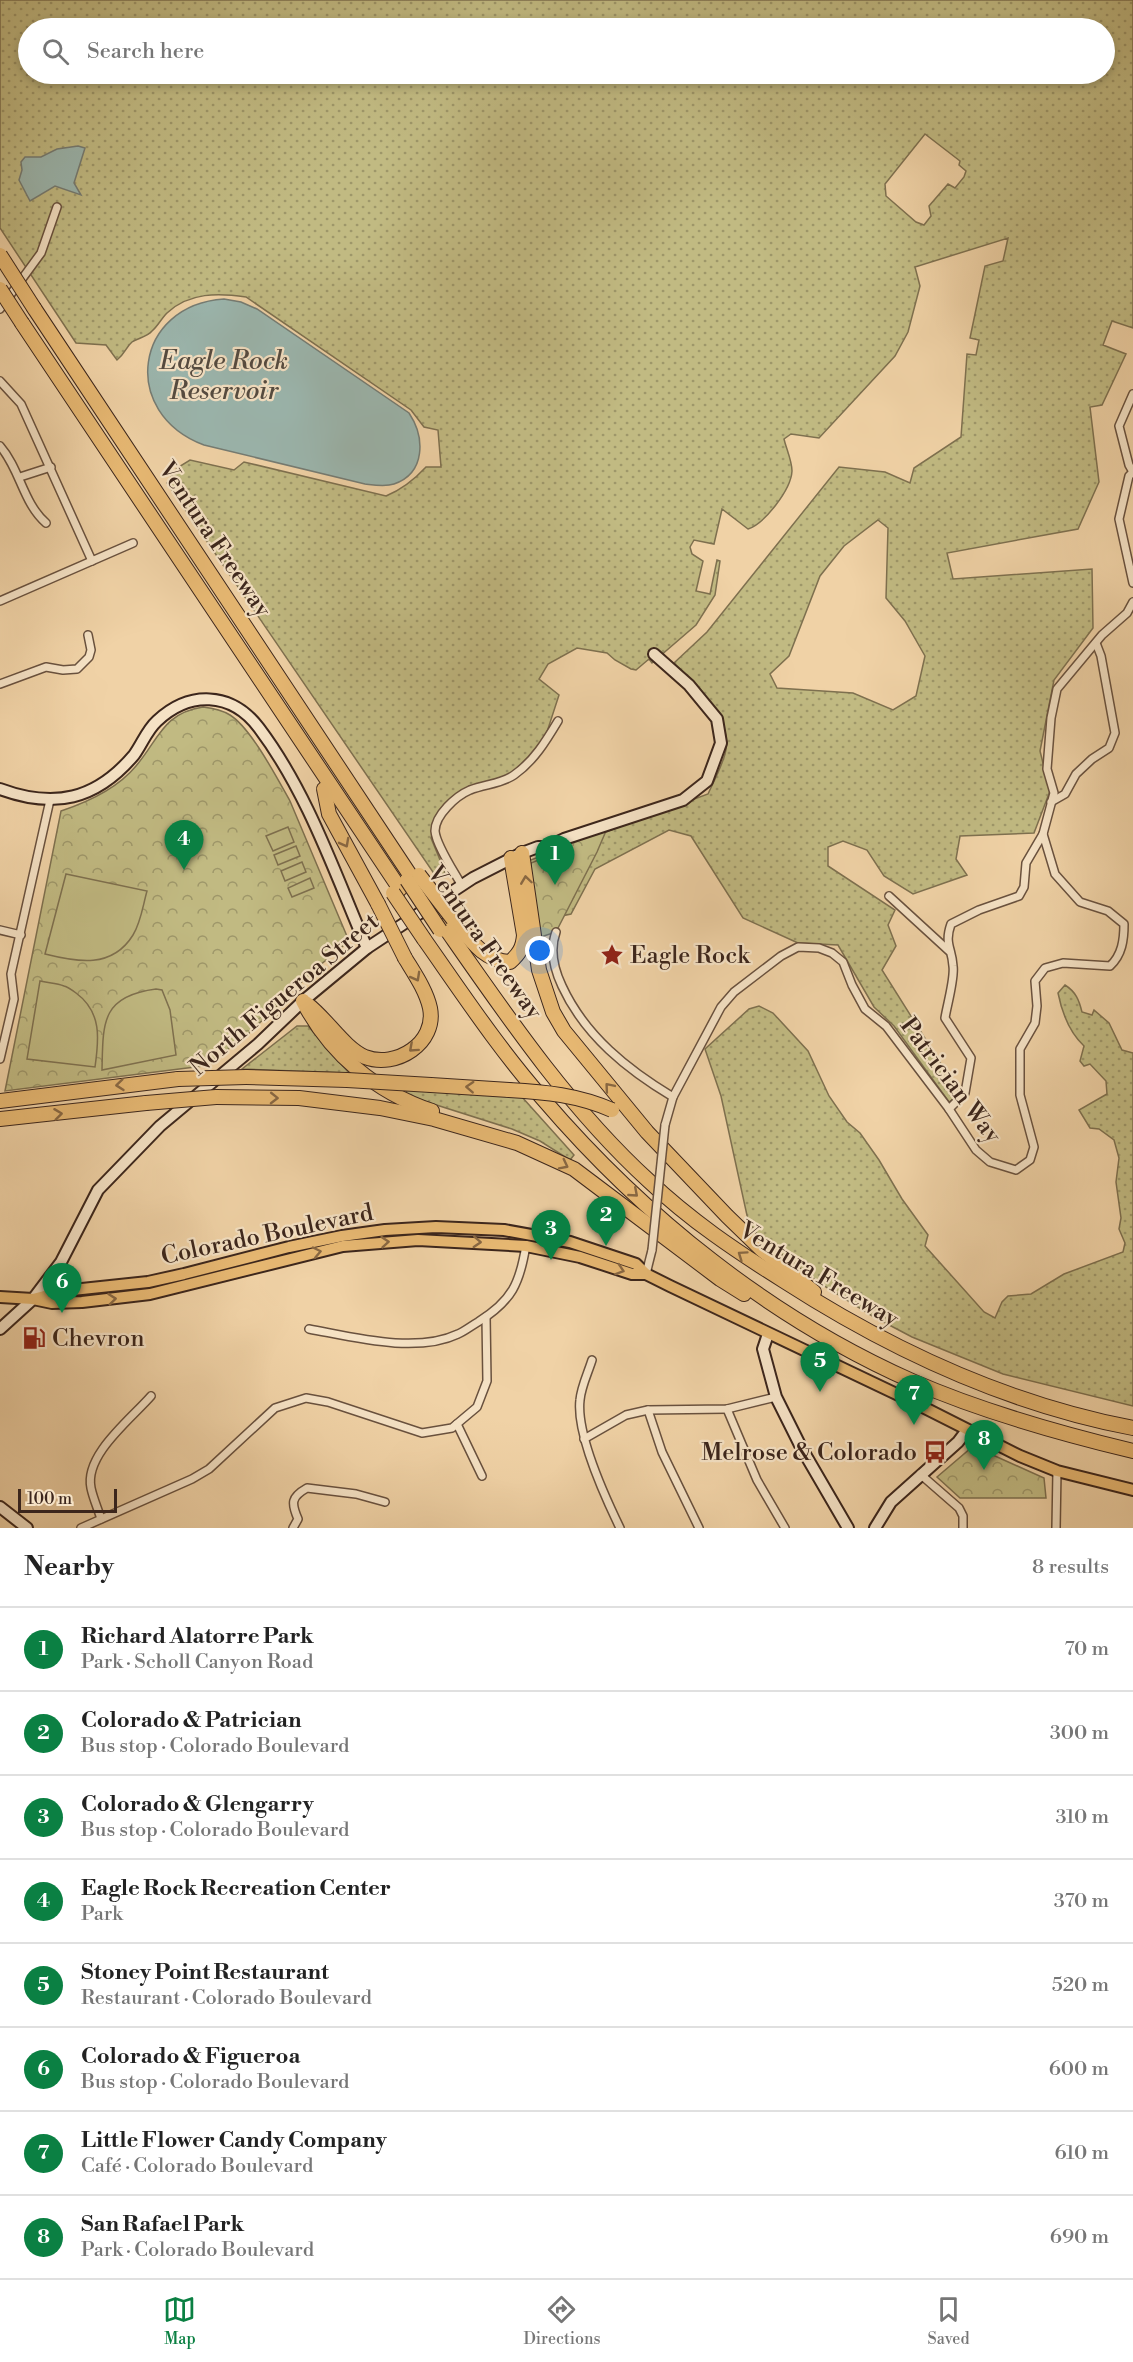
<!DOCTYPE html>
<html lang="en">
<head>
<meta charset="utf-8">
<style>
  :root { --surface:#fff; --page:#f2f2f2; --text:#222; --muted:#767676; --line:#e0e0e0; --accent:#0b8043 }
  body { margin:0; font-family:"Libre Bodoni",serif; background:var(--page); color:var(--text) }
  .scale { position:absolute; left:18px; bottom:15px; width:99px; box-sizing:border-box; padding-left:6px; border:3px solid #3c261c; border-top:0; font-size:16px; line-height:21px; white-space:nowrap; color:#3c261c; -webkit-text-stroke:4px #f5e2c5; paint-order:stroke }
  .you { position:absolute; left:540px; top:951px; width:21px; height:21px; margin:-15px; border:4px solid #fff; border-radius:50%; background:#1a73e8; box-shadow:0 0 0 9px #1a73e833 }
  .badge { display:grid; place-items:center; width:39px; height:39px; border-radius:50%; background:var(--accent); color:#fff; font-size:20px; font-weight:700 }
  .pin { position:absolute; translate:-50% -50px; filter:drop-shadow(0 2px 3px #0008) }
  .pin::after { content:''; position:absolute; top:32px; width:21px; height:18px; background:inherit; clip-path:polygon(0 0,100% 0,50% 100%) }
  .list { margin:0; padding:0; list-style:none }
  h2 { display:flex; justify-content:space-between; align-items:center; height:78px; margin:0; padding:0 24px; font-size:26px }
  h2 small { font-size:20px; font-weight:400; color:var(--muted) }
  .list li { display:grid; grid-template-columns:39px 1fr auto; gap:18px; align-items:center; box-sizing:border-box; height:84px; padding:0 24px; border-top:2px solid var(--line) }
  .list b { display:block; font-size:22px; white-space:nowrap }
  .list p { margin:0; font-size:20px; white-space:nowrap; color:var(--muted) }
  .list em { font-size:20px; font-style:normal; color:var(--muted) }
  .icon { flex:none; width:33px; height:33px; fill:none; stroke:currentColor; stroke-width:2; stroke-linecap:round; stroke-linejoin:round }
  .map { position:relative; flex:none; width:1133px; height:1528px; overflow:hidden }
  .search { position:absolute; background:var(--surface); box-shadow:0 3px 9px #0003; left:18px; right:18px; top:18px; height:66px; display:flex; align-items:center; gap:15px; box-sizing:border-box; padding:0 21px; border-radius:33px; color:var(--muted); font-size:22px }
  .sheet { height:750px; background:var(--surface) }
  nav { display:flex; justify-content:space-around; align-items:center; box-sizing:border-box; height:84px; border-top:2px solid var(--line); background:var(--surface); font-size:16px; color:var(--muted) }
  nav a { display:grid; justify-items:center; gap:3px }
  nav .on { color:var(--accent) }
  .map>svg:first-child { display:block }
  .grass { fill:url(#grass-dots); stroke:#7e704f; stroke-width:1.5; fill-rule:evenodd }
  .forest { fill:url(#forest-crowns); stroke:#7e704f; stroke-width:1.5 }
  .pitch { fill:#c1ba82; stroke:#7e704f; stroke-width:1.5 }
  .water { fill:#9bb6ae; stroke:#757c74; stroke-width:1.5 }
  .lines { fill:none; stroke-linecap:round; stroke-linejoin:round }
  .street-casing { stroke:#69513e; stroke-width:10 }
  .secondary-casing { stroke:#3c261c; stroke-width:14 }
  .primary-casing { stroke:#3c261c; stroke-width:14 }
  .highway-casing { stroke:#3c261c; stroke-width:16 }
  .street { stroke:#f5e2c5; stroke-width:7 }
  .secondary { stroke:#f5e2c5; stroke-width:10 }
  .primary { stroke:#e8b973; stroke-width:10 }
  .highway { stroke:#e8b973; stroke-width:14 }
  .street-bridge-casing { stroke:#69513e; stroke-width:10; stroke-linecap:butt }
  .highway-bridge-casing { stroke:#3c261c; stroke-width:16; stroke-linecap:butt }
  .street-bridge { stroke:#f5e2c5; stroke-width:7 }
  .highway-bridge { stroke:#e8b973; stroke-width:14 }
  .oneway { stroke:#896843 }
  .labels { text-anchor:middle; stroke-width:4.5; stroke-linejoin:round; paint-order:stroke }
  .street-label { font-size:24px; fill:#3c261c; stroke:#f5e2c5 }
  .poi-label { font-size:24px; fill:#3c261c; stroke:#f5e2c5; text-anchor:start }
  .water-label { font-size:26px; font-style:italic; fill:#544a40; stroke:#f5e2c5 }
</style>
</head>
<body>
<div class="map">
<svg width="1133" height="1528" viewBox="0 0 1133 1528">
  <defs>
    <pattern id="grass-dots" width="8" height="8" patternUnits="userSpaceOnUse" patternTransform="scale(1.5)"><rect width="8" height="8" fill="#c1ba82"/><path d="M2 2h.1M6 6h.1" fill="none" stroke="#9e976a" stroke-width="1.8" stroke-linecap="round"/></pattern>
    <pattern id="forest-crowns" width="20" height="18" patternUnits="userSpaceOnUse" patternTransform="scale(1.5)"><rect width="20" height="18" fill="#c1ba82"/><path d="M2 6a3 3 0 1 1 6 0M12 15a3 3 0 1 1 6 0" fill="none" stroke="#9e976a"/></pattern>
  </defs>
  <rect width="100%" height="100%" fill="#f0d2a6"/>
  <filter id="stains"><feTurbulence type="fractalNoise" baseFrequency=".00333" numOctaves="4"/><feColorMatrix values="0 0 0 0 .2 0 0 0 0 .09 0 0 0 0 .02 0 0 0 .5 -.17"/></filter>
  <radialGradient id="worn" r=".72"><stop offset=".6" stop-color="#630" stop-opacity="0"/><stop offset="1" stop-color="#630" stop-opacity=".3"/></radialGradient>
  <g class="grass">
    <path d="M0,0H1133V328L1112,321L1103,345L1126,354L1102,405L1090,407L1099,482L1078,529L947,553L953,579L1092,569L1093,628L1054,680L1040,751L1050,791L1034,833L960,836L956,859L967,875L913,894L884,876L867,850L843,841L828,847V866L895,910L888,925L896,946L882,970L960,1094L949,1102L894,1026L874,1007L838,945L798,943L743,918L691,836L669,830L595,869L571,914L537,921L528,861L708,794C714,781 721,768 725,754C735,720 695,685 674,663L707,632L839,467L885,472L910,483L914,468L961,437L967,354L976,355L979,340L970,338L985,266L1003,261L1008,238L915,267L920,286L908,332L895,356L819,438L791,434L784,439C786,448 792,461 792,471C791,490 764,524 748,529L722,509L714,544L694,540L690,547L692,554L703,561L696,591L710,594L717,560L720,561L715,595L696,625L652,663L649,659L636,670L631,669L615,660L607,653L577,648L548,664L539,679L559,695L546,735L525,763L510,775L464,790L441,810L431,838L445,872L442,877L437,878L167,483L177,468L190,460L234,470L244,462L386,496C403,489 414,480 426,467H441L438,430L424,427L411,410L246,297C219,293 189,292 167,313C161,319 158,326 152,331C147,337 138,338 132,342C126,347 125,354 117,360L106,345L76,343L0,228ZM28,28H1104V74H28ZM925,134L960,161L959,165L966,171L964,177L955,188L948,184L929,206L931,216L924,225L916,222L886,196L885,184ZM878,520L888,528L886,598L905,621L925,656L916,696L893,710L853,693L777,688L770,674L789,656L820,576L844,546Z"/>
    <path d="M1065,985C1076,992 1079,1000 1082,1012L1092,1015L1094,1010L1109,1023L1122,1050L1133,1053V1406L1003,1374L912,1337L874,1317L821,1284L759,1237L748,1220L721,1096L705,1049L749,1009L759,1006L773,1013L808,1051L829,1096L847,1122L860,1133L879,1160L902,1199L928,1235L925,1246L984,1312L995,1318L1002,1302L1008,1296L1031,1294L1064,1274L1123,1252L1125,1243L1119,1229L1121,1218L1116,1182L1119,1158L1114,1140L1099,1129L1090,1128L1079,1110L1107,1094L1106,1081L1090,1064L1084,1066L1080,1061L1084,1046C1069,1032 1062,1013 1058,993Z"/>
    <polygon points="297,1026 308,1026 349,1073 242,1069"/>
    <polygon points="407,1090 522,1097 574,1155 570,1160 540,1141 512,1129 405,1095"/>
  </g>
  <g class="forest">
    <path d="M203,707C212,708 222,710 230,715C251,728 277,778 290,801L349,941L313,971L242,1040L203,1066L5,1091L61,811C88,802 117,789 136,766C159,739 163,713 203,707Z"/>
    <polygon points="609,824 597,852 556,932 538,938 530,907 531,863 544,858 547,847"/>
    <polygon points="975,1447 1044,1478 1046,1498 960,1498 937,1477 971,1448"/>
  </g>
  <g class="pitch">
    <polygon points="288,827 294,842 273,851 266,836"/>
    <polygon points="296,846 300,856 278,865 274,855"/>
    <polygon points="302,862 306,872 285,881 281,871"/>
    <path d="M66,874L147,891C143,905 141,922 133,935C112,969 77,962 45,954Z"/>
    <polygon points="310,878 314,888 292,897 288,888"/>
    <path d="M40,981C48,983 57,983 64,986C68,987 72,990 76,993C102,1012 99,1039 95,1067L27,1059Z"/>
    <path d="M156,989L162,990L170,1010L176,1055L102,1070C103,1023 101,996 156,989Z"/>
  </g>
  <g class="water">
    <polygon points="78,146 85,148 74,183 81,195 55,186 30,201 19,180 22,170 21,162 25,157 41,157 57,149"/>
    <path d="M224,299L241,302L257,309L409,413C425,437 426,473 394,484C385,487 374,485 365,484L204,445C119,413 134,305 224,299Z"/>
  </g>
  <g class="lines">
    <g class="street-casing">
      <g id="street">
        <polyline points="0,309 41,253 57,207"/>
        <polyline points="0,381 21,404 92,561"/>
        <path d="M0,446C20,469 23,503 46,523"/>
        <polyline points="1133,472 1129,476 1119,519 1133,583"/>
        <polyline points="1133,472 1129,465 1119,426 1133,394"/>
        <polyline points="20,477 51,467"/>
        <polyline points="0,601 133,543"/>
        <polyline points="0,684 46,667 63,670 77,669 89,657 91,650 88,635"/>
        <polyline points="1051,802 1065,794 1076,774 1092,759 1109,748 1115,733 1101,656 1096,643"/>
        <path d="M462,886C455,873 436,845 435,831C435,815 456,796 470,790C485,784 501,784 514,775C534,761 546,741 558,721"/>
        <polyline points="889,896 949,951"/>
        <polyline points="0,930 21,935"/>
        <path d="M556,932C549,951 554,969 562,986C585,1036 628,1070 673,1097"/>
        <polyline points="0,1059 14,999 11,974 50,800"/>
        <path d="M949,1109L965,1093L971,1058L945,1018C947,1005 955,978 953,966C952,948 944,944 951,924L979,910L1019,896L1024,887L1026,863L1043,834"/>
        <path d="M665,1125L673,1097L721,1007L734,992L781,956L798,947L819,948L832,953L843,962L852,985L865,1009L886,1026L949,1109L976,1150L990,1162L1016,1170L1030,1160L1034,1147L1020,1095V1049L1035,1023L1037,1006L1035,981L1045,968L1063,963L1110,966C1122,955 1124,940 1124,924L1108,911L1080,902L1055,874L1043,834L1054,793L1047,769L1051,718L1057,689L1102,635L1127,613L1133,602"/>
        <polyline points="646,1274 652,1250"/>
        <path d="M309,1329C353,1337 416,1354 458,1334C465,1331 471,1326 478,1322C512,1301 520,1283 526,1245"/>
        <path d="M592,1360C588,1373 581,1387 580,1400C576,1434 605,1497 620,1528"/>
        <polyline points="727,1409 757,1480 785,1528"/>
        <polyline points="648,1410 662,1452 699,1528"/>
        <polyline points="457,1424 482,1476"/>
        <polyline points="584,1439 626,1415 648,1410 727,1409 776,1397"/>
        <polyline points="920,1474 959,1508 963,1516 963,1528"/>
        <path d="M101,1519C98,1509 93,1498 91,1488C84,1455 131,1419 151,1396"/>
        <polyline points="81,1528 192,1479 209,1469 275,1408 306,1398 328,1402 422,1433 452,1428 477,1407 487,1381 486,1317"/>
        <path d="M293,1528L298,1519C291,1503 291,1497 307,1488L356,1494L385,1502"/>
        <polyline points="1056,1528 1057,1471"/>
      </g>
    </g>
    <g class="secondary-casing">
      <g id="secondary">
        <path d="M0,789C54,809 96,800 134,755C142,744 147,730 157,721C189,691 231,691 259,728C308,793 335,874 367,948"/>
        <polyline points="0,1329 33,1299 61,1262 98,1190 160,1126 258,1044 303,1001 367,948 473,878 522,853 538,847 547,847 564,839 683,800 707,781 721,743 717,719 689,685 654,654"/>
        <polyline points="768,1334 763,1349 776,1397 802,1449 848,1528"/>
        <polyline points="0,1507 27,1528"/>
        <polyline points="875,1528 891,1502 958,1442 967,1430"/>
      </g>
    </g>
    <g class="primary-casing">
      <g id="primary">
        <polyline points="0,1297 33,1299 52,1303 82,1302 150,1294 343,1246 418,1240 526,1246 580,1257 632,1274 646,1274"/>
        <polyline points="33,1299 63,1291 148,1282 184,1274 289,1247 342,1236 385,1230 436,1227 504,1230 570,1242 636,1264 646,1274 670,1286 909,1400 1020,1456 1057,1471 1133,1490"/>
      </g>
    </g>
    <g class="highway-casing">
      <g id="highway">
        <polyline points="34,308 412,878"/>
        <polyline points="22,323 400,889"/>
        <polyline points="324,789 329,814 378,904"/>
        <polyline points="522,853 539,970 553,1012 564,1031 647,1132 727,1216 761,1249 814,1292"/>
        <path d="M453,919C469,938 483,961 510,962C519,954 523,948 524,935L511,858"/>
        <path d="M444,926C506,1015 569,1108 649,1181C690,1220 736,1251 784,1281C891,1350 1007,1404 1133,1428"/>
        <path d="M424,939C462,993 499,1049 543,1099C644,1217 770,1318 912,1381C983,1412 1058,1433 1133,1451"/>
        <path d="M303,1001C330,1054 376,1092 432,1111"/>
        <path d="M307,1004C327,1019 344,1048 365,1057C396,1069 437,1043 430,1008C426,990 414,973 405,958"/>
        <polyline points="246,1077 347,1080"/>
        <polyline points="431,1085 509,1090"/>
        <polyline points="216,1097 299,1098 380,1108 434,1119 517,1143 574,1169 720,1279 744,1294"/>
        <polyline points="0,1101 178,1079"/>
        <polyline points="0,1119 146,1103"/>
      </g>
    </g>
    <use href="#street" class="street"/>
    <use href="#secondary" class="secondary"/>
    <use href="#primary" class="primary"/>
    <use href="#highway" class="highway"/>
    <g class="street-bridge-casing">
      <polyline id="street-bridge" points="652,1250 665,1125"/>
    </g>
    <g class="highway-bridge-casing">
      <g id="highway-bridge">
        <polyline points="0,255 34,308"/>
        <polyline points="0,289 22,323"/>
        <polyline points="419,875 453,919"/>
        <polyline points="407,880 440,930"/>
        <polyline points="393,893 424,939"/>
        <polyline points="378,904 405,958"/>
        <polyline points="178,1079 246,1077"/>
        <polyline points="347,1080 431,1085"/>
        <path d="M509,1090C545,1092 578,1095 612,1110"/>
        <polyline points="146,1103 216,1097"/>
      </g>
    </g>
    <use href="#street-bridge" class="street-bridge"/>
    <use href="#highway-bridge" class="highway-bridge"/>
  </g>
  <defs><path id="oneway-chevron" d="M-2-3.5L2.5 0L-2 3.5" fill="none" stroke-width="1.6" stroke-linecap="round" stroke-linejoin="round" transform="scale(1.5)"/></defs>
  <g class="oneway">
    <use href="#oneway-chevron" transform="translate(345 843) rotate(62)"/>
    <use href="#oneway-chevron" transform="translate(526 880) rotate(-98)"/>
    <use href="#oneway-chevron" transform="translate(416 977) rotate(61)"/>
    <use href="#oneway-chevron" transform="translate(413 1048) rotate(138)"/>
    <use href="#oneway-chevron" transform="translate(120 1085) rotate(174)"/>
    <use href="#oneway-chevron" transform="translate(470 1087) rotate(-177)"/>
    <use href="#oneway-chevron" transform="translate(609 1087) rotate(-130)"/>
    <use href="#oneway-chevron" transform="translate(274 1098) rotate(1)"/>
    <use href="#oneway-chevron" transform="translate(58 1114) rotate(-7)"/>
    <use href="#oneway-chevron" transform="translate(564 1165) rotate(27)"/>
    <use href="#oneway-chevron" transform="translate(634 1193) rotate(41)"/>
    <use href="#oneway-chevron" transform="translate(385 1242) rotate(-5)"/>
    <use href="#oneway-chevron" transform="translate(477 1242) rotate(3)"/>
    <use href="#oneway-chevron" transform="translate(317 1252) rotate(-12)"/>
    <use href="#oneway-chevron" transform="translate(742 1255) rotate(-145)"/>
    <use href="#oneway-chevron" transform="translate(620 1270) rotate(18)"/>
    <use href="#oneway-chevron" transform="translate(112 1299) rotate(-6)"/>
  </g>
  <defs>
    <g id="sight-bare" transform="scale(1.8)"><path d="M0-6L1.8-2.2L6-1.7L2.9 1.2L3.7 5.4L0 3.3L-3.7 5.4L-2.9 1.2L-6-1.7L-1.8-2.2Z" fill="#8f2418" stroke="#f5e2c5" stroke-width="2.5" paint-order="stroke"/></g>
    <g id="fuel-bare" transform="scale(1.8)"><path d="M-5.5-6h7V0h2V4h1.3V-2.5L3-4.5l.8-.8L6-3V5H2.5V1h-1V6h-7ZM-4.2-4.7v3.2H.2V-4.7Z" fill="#8f2418" stroke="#f5e2c5" stroke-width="2.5" paint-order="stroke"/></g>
    <g id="bus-bare" transform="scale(1.8)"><path d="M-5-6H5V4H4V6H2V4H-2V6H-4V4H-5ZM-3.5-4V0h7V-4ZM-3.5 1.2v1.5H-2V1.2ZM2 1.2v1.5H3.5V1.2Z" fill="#8f2418" stroke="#f5e2c5" stroke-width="2.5" paint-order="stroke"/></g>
  </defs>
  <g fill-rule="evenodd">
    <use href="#sight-bare" x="612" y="955"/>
    <use href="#fuel-bare" x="34" y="1338"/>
    <use href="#bus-bare" x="935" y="1452"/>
  </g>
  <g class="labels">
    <g class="street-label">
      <text transform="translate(215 539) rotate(56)" y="8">Ventura Freeway</text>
      <text transform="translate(485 942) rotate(55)" y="8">Ventura Freeway</text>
      <text transform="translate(284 994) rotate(-40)" y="8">North Figueroa Street</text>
      <text transform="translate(951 1080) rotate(53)" y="8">Patrician Way</text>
      <text transform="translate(267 1234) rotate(-12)" y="8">Colorado Boulevard</text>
      <text transform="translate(819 1274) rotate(31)" y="8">Ventura Freeway</text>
    </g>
    <g class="poi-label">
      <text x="630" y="963">Eagle Rock</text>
      <text x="52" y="1346">Chevron</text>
      <text x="917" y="1460" text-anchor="end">Melrose &amp; Colorado</text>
    </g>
    <g class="water-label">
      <text x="224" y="369">Eagle Rock<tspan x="224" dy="30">Reservoir</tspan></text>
    </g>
  </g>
  <rect width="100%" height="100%" filter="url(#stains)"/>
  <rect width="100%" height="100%" fill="url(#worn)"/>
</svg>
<div class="scale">100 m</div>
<div class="you"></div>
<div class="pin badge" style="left:555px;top:885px">1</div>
<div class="pin badge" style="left:606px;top:1246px">2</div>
<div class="pin badge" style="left:551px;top:1260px">3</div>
<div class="pin badge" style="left:184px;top:870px">4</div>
<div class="pin badge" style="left:820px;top:1392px">5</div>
<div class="pin badge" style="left:62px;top:1313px">6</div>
<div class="pin badge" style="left:914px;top:1425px">7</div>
<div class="pin badge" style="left:984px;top:1470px">8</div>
<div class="search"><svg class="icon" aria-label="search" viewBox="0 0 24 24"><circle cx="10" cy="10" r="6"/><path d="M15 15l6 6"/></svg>Search here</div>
</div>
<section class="sheet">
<h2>Nearby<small>8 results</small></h2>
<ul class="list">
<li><span class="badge">1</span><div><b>Richard Alatorre Park</b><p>Park · Scholl Canyon Road</p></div><em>70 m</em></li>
<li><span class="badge">2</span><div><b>Colorado &amp; Patrician</b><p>Bus stop · Colorado Boulevard</p></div><em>300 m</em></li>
<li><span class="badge">3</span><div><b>Colorado &amp; Glengarry</b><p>Bus stop · Colorado Boulevard</p></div><em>310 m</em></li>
<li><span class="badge">4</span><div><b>Eagle Rock Recreation Center</b><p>Park</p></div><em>370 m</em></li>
<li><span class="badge">5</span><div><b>Stoney Point Restaurant</b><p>Restaurant · Colorado Boulevard</p></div><em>520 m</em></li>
<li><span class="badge">6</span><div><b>Colorado &amp; Figueroa</b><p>Bus stop · Colorado Boulevard</p></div><em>600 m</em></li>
<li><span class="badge">7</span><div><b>Little Flower Candy Company</b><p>Café · Colorado Boulevard</p></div><em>610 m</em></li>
<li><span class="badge">8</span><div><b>San Rafael Park</b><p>Park · Colorado Boulevard</p></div><em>690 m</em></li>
</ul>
</section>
<nav>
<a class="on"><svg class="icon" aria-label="map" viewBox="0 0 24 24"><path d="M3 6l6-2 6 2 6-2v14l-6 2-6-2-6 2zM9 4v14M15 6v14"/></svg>Map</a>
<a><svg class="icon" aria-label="directions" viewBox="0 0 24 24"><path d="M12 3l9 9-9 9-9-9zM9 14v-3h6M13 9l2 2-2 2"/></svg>Directions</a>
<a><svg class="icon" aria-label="saved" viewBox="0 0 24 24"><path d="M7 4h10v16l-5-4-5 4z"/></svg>Saved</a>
</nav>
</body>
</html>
